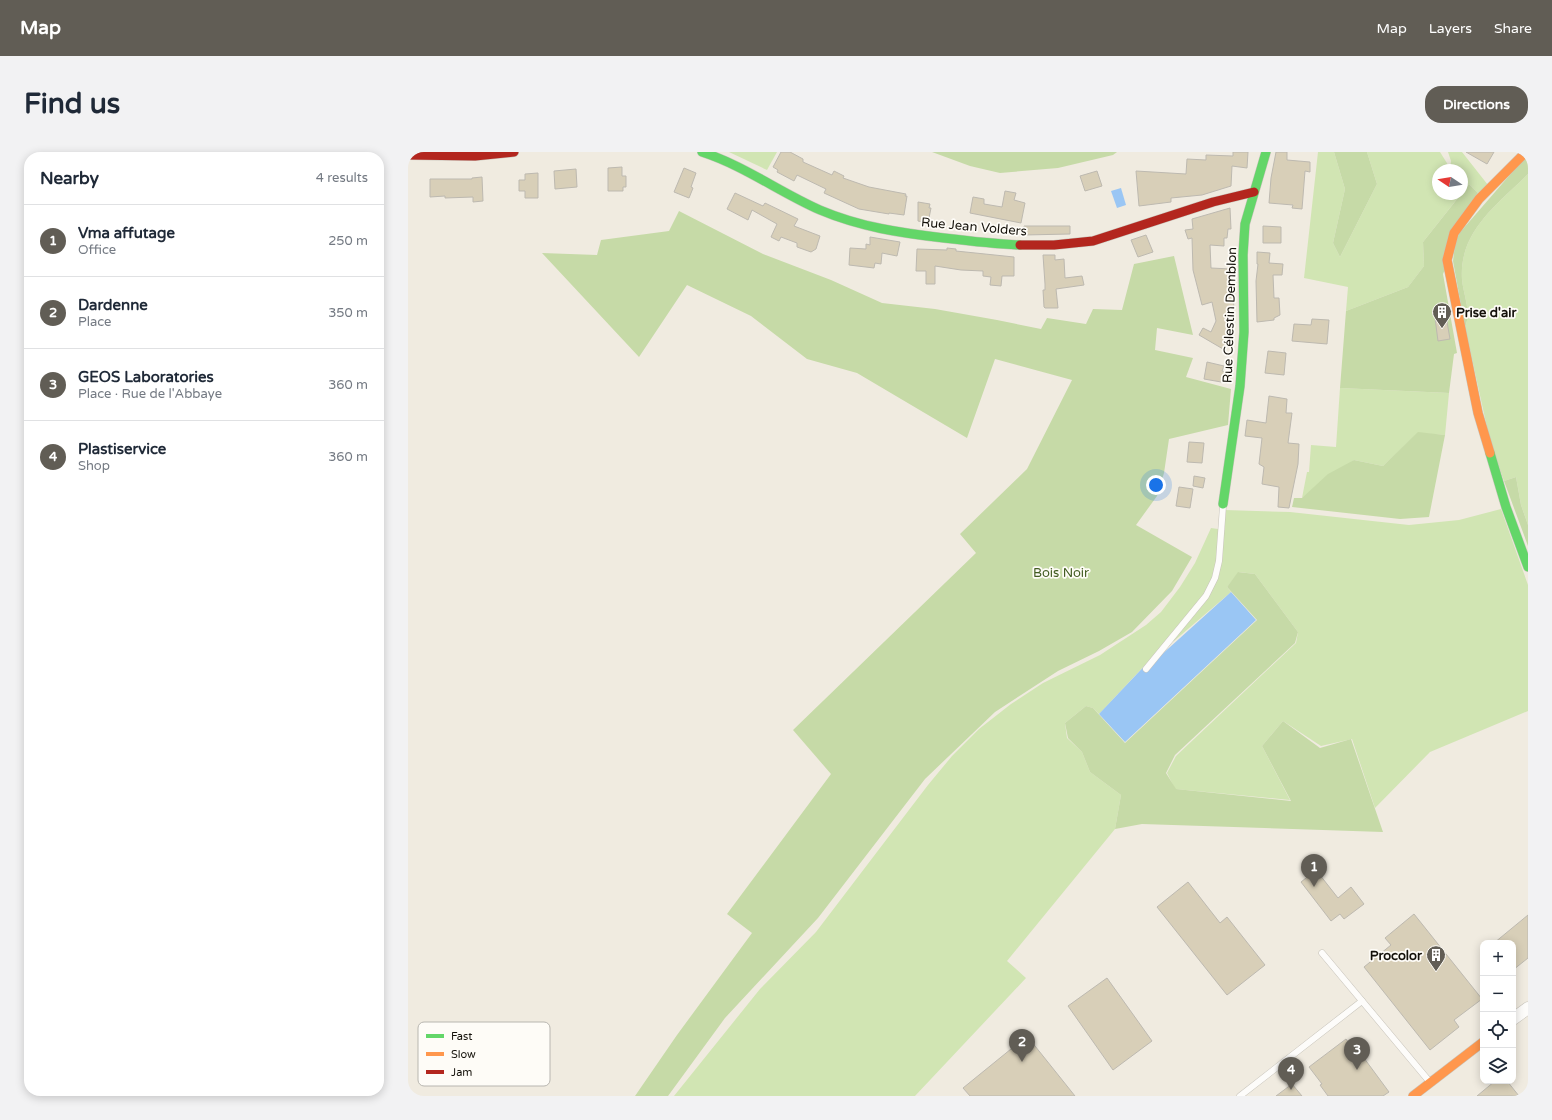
<!DOCTYPE html>
<html lang="en">
<head>
<meta charset="utf-8">
<style>
  :root { --surface:#fff; --page:#f2f2f3; --text:#1f2937; --muted:#747a83; --line:#e0e1e3; --accent:#615d55 }
  body { margin:0; font-family:"Varela Round",sans-serif; background:var(--page); color:var(--text) }
  .controls { position:absolute; right:12px; bottom:12px; display:grid; overflow:hidden; border-radius:8px; box-shadow:0 2px 10px #0003 }
  .controls button { width:36px; height:36px; display:grid; place-items:center; padding:0; border:0; border-bottom:1px solid var(--line); background:var(--surface); color:var(--text); font:20px sans-serif }
  .compass { position:absolute; left:1024px; top:12px; width:36px; height:36px; border-radius:50%; background:var(--surface); box-shadow:0 2px 10px #0003; rotate:282deg }
  .you { position:absolute; left:748px; top:333px; width:14px; height:14px; margin:-10px; border:3px solid #fff; border-radius:50%; background:#1a73e8; box-shadow:0 0 0 6px #1a73e833 }
  .badge { display:grid; place-items:center; width:26px; height:26px; border-radius:50%; background:var(--accent); color:#fff; font-size:13px; font-weight:700 }
  .pin { position:absolute; translate:-50% -33px; filter:drop-shadow(0 1px 2px #0008) }
  .pin::after { content:''; position:absolute; top:21px; width:14px; height:12px; background:inherit; clip-path:polygon(0 0,100% 0,50% 100%) }
  .list { margin:0; padding:0; list-style:none }
  h2 { display:flex; justify-content:space-between; align-items:center; height:52px; margin:0; padding:0 16px; font-size:17px }
  h2 small { font-size:13px; font-weight:400; color:var(--muted) }
  .list li { display:grid; grid-template-columns:26px 1fr auto; gap:12px; align-items:center; box-sizing:border-box; height:72px; padding:0 16px; border-top:1px solid var(--line) }
  .list b { display:block; font-size:15px; white-space:nowrap }
  .list p { margin:0; font-size:13px; white-space:nowrap; color:var(--muted) }
  .list em { font-size:13px; font-style:normal; color:var(--muted) }
  .icon { flex:none; width:22px; height:22px; fill:none; stroke:currentColor; stroke-width:2; stroke-linecap:round; stroke-linejoin:round }
  .map { position:relative; flex:none; width:1120px; height:944px; overflow:hidden; border-radius:16px }
  header { display:flex; align-items:center; gap:24px; box-sizing:border-box; height:56px; padding:0 20px; background:var(--accent); color:#fff }
  header strong { font-size:19px }
  nav { display:flex; gap:22px; margin-inline-start:auto; font-size:14px }
  .intro { display:flex; align-items:center; justify-content:space-between; box-sizing:border-box; height:96px; padding:0 24px }
  h1 { margin:0; font-size:28px }
  .button { padding:10px 18px; border-radius:16px; background:var(--accent); color:#fff; font-size:14px; font-weight:700 }
  main { display:flex; gap:24px; padding:0 24px }
  aside { flex:1; background:var(--surface); border-radius:16px; box-shadow:0 2px 10px #0003 }
  .map>svg:first-child { display:block }
  .green { fill:#d1e5b3 }
  .forest { fill:#c6daa7 }
  .water { fill:#9ac6f4 }
  .building { fill:#d8cfb8; stroke:#bdb9b0 }
  .lines { fill:none; stroke-linecap:round; stroke-linejoin:round }
  .lane-casing { stroke:#c8c4bb; stroke-width:7 }
  .street-casing { stroke:#c8c4bb; stroke-width:13 }
  .fast-casing { stroke:#c8c4bb; stroke-width:10 }
  .slow-casing { stroke:#c8c4bb; stroke-width:10 }
  .jam-casing { stroke:#c8c4bb; stroke-width:10 }
  .lane { stroke:#fdfcfa; stroke-width:6 }
  .street { stroke:#fdfcfa; stroke-width:12 }
  .fast { stroke:#63d668; stroke-width:9 }
  .slow { stroke:#ff974d; stroke-width:9 }
  .jam { stroke:#b3261e; stroke-width:9 }
  .labels { text-anchor:middle; stroke-width:3.5; stroke-linejoin:round; paint-order:stroke }
  .street-label { font-size:13px; fill:#14110a; stroke:#fefcf7 }
  .poi-label { font-size:13px; font-weight:bold; fill:#14110a; stroke:#fefcf7; text-anchor:start }
  .park-label { font-size:13px; fill:#425c22; stroke:#fefcf7 }
  .key { fill:#fefcf7; stroke:#b8b6b0; stroke-width:1 }
  .key-label { font-size:11px; fill:#14110a }
</style>
</head>
<body>
<header>
<strong>Map</strong>
<nav><a>Map</a><a>Layers</a><a>Share</a></nav>
</header>
<div class="intro"><h1>Find us</h1><a class="button">Directions</a></div>
<main>
<aside>
<h2>Nearby<small>4 results</small></h2>
<ul class="list">
<li><span class="badge">1</span><div><b>Vma affutage</b><p>Office</p></div><em>250 m</em></li>
<li><span class="badge">2</span><div><b>Dardenne</b><p>Place</p></div><em>350 m</em></li>
<li><span class="badge">3</span><div><b>GEOS Laboratories</b><p>Place · Rue de l'Abbaye</p></div><em>360 m</em></li>
<li><span class="badge">4</span><div><b>Plastiservice</b><p>Shop</p></div><em>360 m</em></li>
</ul>
</aside>
<div class="map">
<svg width="1120" height="944" viewBox="0 0 1120 944">
  <rect width="100%" height="100%" fill="#f0ebe0"/>
  <g class="green">
    <polygon points="321,0 369,0 359,18"/>
    <polygon points="910,0 926,0 937,37 925,91 932,105 969,32 959,0 1032,0 1042,16 1043,9 1040,0 1054,0 1080,33 1070,41 1061,32 1054,41 1054,18 1030,18 1030,42 1053,42 1015,90 1016,114 1000,135 938,159 940,135 896,126"/>
    <path d="M1120,22V373L1113,353L1108,325L1096,329L1082,289L1057,175C1064,160 1055,142 1054,127C1051,79 1089,53 1120,22Z"/>
    <polygon points="932,236 1041,241 1037,283 1010,281 975,314 946,308 894,346 899,320 901,320 903,293 928,295"/>
    <polygon points="1093,357 1120,433 1120,559 1022,600 967,656 944,587 913,594 875,569 854,594 882,648 767,637 759,621 768,604 888,491 890,480 847,422 831,420 819,435 823,440 766,489 755,494 691,562 685,556 678,554 657,571 659,586 674,600 682,620 713,643 707,677 599,809 618,826 507,944 266,944 352,837 408,780 520,633 544,604 571,577 603,552 635,531 692,503 738,473 753,460 772,435 787,411 803,376 817,378 817,358 882,360 1001,373 1051,368"/>
  </g>
  <g class="forest">
    <polygon points="524,0 709,0 705,3 650,16 592,21 562,14"/>
    <polygon points="926,0 959,0 969,32 932,105 925,91 937,37"/>
    <path d="M1120,2V22C1089,53 1051,79 1054,127C1055,142 1064,160 1057,175L1045,109L1048,85Z"/>
    <polygon points="1061,32 1070,41 1035,122 1049,201 1046,202 1041,241 932,236 938,159 1000,135 1016,114 1015,90"/>
    <polygon points="271,59 355,102 423,128 474,151 527,157 589,168 633,177 639,166 678,172 685,157 714,158 726,112 766,104 785,183 749,176 747,198 785,206 778,225 823,237 820,273 761,287 756,321 749,344 728,373 784,405 764,439 724,480 691,499 650,519 587,560 517,627 410,766 317,866 260,944 227,944 269,883 344,781 319,762 423,622 385,578 568,401 552,382 619,317 664,228 587,207 559,286 449,221 399,207 343,164 279,133 231,205 134,101 189,103 193,88 261,79"/>
    <polygon points="1010,280 1037,283 1021,365 992,367 884,355 886,346 894,346 920,322 946,308 975,314"/>
    <polygon points="1108,325 1113,353 1120,373 1120,394 1096,329"/>
    <polygon points="830,420 847,422 890,480 887,491 767,603 758,621 768,637 883,649 854,594 875,569 912,596 943,587 975,680 734,672 707,677 713,643 682,620 674,600 660,586 657,571 678,554 685,556 717,591 849,468 819,435"/>
  </g>
  <g class="water">
    <polygon points="713,36 718,53 709,56 703,39"/>
    <polygon points="823,440 848,468 717,590 691,562 745,505 751,505"/>
  </g>
  <g class="building">
    <polygon points="373,0 382,0 395,7 395,10 424,23 426,19 436,24 435,26 461,35 498,42 497,44 499,44 496,63 481,61 481,62 451,57 416,41 418,37 389,23 386,29 369,20 370,18 365,15"/>
    <polygon points="825,0 840,0 839,16 824,14 823,34 794,43 763,46 763,50 731,54 728,19 778,22 779,7 798,8 798,3 825,4"/>
    <polygon points="868,0 879,0 879,8 902,10 902,20 897,19 894,57 884,56 885,53 861,51 863,26"/>
    <polygon points="1058,0 1086,0 1079,12"/>
    <polygon points="214,15 214,24 218,24 218,35 215,35 215,39 200,39 200,16"/>
    <polygon points="276,16 288,21 283,35 285,36 281,46 266,40"/>
    <polygon points="168,17 169,35 147,37 146,19"/>
    <polygon points="689,19 694,34 677,39 672,24"/>
    <polygon points="130,21 130,46 117,46 117,39 111,39 111,28 117,28 117,22"/>
    <polygon points="74,25 75,49 65,50 65,45 37,46 37,44 22,45 22,27 64,27 64,26"/>
    <polygon points="597,39 608,41 606,48 617,51 613,71 562,61 565,45 576,47 576,52 594,55"/>
    <polygon points="327,41 355,54 357,51 390,67 386,74 412,84 408,97 403,100 389,95 389,91 373,85 371,89 363,85 369,72 344,58 340,68 319,57"/>
    <polygon points="510,50 522,52 521,56 523,56 520,71 510,69"/>
    <polygon points="822,56 823,77 820,77 819,86 816,86 816,94 802,93 803,116 823,117 822,139 825,139 826,141 825,187 815,197 791,183 795,176 803,180 808,169 804,150 794,153 785,118 784,86 780,87 777,78 785,77 784,67"/>
    <polygon points="616,74 662,74 662,82 616,83"/>
    <polygon points="855,74 873,75 873,91 855,91"/>
    <polygon points="738,83 745,100 730,105 723,88"/>
    <polygon points="462,85 492,90 489,104 474,101 473,112 467,111 466,116 441,113 442,96 458,97 458,92 462,93"/>
    <polygon points="539,96 548,97 548,99 606,105 606,124 594,124 593,134 582,133 583,125 575,124 575,119 553,118 527,114 527,132 518,132 518,119 508,119 509,97 539,98"/>
    <polygon points="849,100 862,101 861,111 875,112 874,123 865,123 866,146 871,146 872,163 866,166 866,168 849,170 848,129 850,112 849,112"/>
    <polygon points="635,103 647,103 647,108 656,107 657,126 674,124 676,133 648,137 650,156 637,156 636,155 635,138 637,138 637,132"/>
    <polygon points="1038,164 1042,187 1030,189 1027,166"/>
    <polygon points="904,167 921,168 919,192 884,189 886,172 903,173"/>
    <polygon points="860,199 878,201 876,223 857,221"/>
    <polygon points="799,210 816,214 814,219 821,221 819,231 796,227"/>
    <polygon points="861,244 879,247 878,261 884,261 880,291 891,292 890,312 881,356 870,355 871,335 854,332 856,315 851,312 854,286 837,284 839,268 858,271"/>
    <polygon points="781,290 796,291 794,311 779,310"/>
    <polygon points="786,324 797,326 795,336 785,334"/>
    <polygon points="771,335 785,337 782,356 768,354"/>
    <polygon points="908,718 930,746 943,735 956,752 936,767 932,762 923,769 893,730"/>
    <polygon points="780,730 812,771 819,765 857,813 819,843 749,755"/>
    <polygon points="1006,762 1074,847 1046,868 1051,875 1022,898 956,815 983,793 977,786"/>
    <polygon points="1120,763 1120,806 1105,818 1105,791 1086,791"/>
    <polygon points="699,826 744,889 705,918 660,854"/>
    <polygon points="619,884 667,944 562,944 555,936"/>
    <polygon points="938,887 951,904 953,902 981,940 975,944 920,944 912,933 914,932 901,915"/>
    <polygon points="1087,929 1099,929 1111,944 1069,944"/>
    <polygon points="884,932 894,944 868,944"/>
  </g>
  <g class="lines">
    <g class="lane-casing">
      <g id="lane">
        <polyline points="738,517 798,444 807,426 811,409 815,354"/>
        <polyline points="914,801 1021,929"/>
        <polyline points="832,944 954,849"/>
      </g>
    </g>
    <g class="street-casing">
      <polyline id="street" points="1105,867 1120,856"/>
    </g>
    <g class="fast-casing">
      <g id="fast">
        <path d="M294,0C337,14 371,40 412,58C452,75 493,81 536,86C561,89 587,92 612,93"/>
        <polyline points="1082,301 1098,355 1120,415"/>
        <polyline points="815,352 832,234 836,180 835,103 837,72 858,0"/>
      </g>
    </g>
    <g class="slow-casing">
      <g id="slow">
        <polyline points="1082,301 1070,261 1039,108 1046,81 1071,47 1118,0"/>
        <polyline points="1005,944 1075,890"/>
      </g>
    </g>
    <g class="jam-casing">
      <g id="jam">
        <polyline points="0,3 67,4 106,0"/>
        <polyline points="612,93 646,93 685,89 805,50 846,40"/>
      </g>
    </g>
    <use href="#lane" class="lane"/>
    <use href="#street" class="street"/>
    <use href="#fast" class="fast"/>
    <use href="#slow" class="slow"/>
    <use href="#jam" class="jam"/>
  </g>
  <defs>
    <g id="building-pin" transform="scale(1)"><path d="M0 17L-7.5 6A9.5 9.5 0 1 1 7.5 6Z" fill="#615d55" stroke="#fefcf7"/><path d="M-4-6H4V6H1V3H-1V6H-4ZM-2.5-4.3h1.7v1.8h-1.7ZM.8-4.3h1.7v1.8H.8ZM-2.5-1h1.7V.8h-1.7ZM.8-1h1.7V.8H.8Z" fill="#fff"/></g>
  </defs>
  <g fill-rule="evenodd">
    <use href="#building-pin" x="1034" y="160"/>
    <use href="#building-pin" x="1028" y="803"/>
  </g>
  <g class="labels">
    <g class="street-label">
      <text transform="translate(566 74) rotate(5)" y="5">Rue Jean Volders</text>
      <text transform="translate(821 163) rotate(-88)" y="5">Rue Célestin Demblon</text>
    </g>
    <g class="poi-label">
      <text x="1048" y="165">Prise d'air</text>
      <text x="1014" y="808" text-anchor="end">Procolor</text>
    </g>
    <g class="park-label">
      <text x="653" y="425">Bois Noir</text>
    </g>
  </g>
  <rect x="10" y="870" width="132" height="64" rx="6" class="key"/>
  <rect x="18" y="882" width="18" height="4" fill="#63d668"/>
  <rect x="18" y="900" width="18" height="4" fill="#ff974d"/>
  <rect x="18" y="918" width="18" height="4" fill="#b3261e"/>
  <g class="key-label">
    <text x="43" y="888">Fast</text>
    <text x="43" y="906">Slow</text>
    <text x="43" y="924">Jam</text>
  </g>
</svg>
<div class="controls">
<button>+</button>
<button>−</button>
<button><svg class="icon" aria-label="locate" viewBox="0 0 24 24"><circle cx="12" cy="12" r="6"/><path d="M12 2v4M12 18v4M2 12h4M18 12h4"/></svg></button>
<button><svg class="icon" aria-label="layers" viewBox="0 0 24 24"><path d="M12 4l9 5-9 5-9-5zM3 14l9 5 9-5"/></svg></button>
</div>
<svg class="compass" viewBox="-18 -18 36 36"><path d="M0-13l5 13h-10z" fill="#e53935"/><path d="M0 13l5-13h-10z" fill="#747a83"/></svg>
<div class="you"></div>
<div class="pin badge" style="left:906px;top:735px">1</div>
<div class="pin badge" style="left:614px;top:910px">2</div>
<div class="pin badge" style="left:949px;top:918px">3</div>
<div class="pin badge" style="left:883px;top:938px">4</div>
</div>
</main>
</body>
</html>
